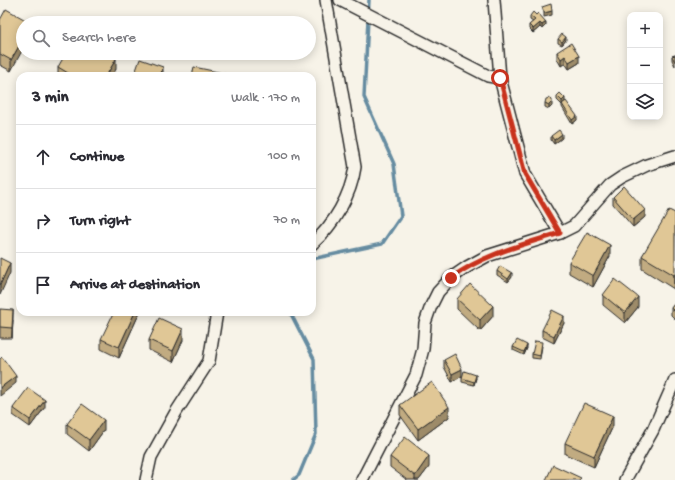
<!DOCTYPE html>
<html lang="en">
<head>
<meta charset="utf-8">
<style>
  :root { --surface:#fff; --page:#f2f2f3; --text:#2b2b33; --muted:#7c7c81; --line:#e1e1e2 }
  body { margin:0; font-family:"Gochi Hand",sans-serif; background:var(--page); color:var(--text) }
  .controls { position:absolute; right:12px; top:12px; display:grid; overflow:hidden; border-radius:8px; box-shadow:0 2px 10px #0003 }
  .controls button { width:36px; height:36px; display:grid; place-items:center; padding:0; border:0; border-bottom:1px solid var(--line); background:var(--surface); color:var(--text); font:20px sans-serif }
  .stop { position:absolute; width:12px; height:12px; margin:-9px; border:3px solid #c8321e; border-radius:50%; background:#fff }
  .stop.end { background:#c8321e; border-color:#fff; box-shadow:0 1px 4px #0008 }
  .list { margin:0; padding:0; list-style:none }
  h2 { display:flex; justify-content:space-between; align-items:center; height:52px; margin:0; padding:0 16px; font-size:17px }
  h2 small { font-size:13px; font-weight:400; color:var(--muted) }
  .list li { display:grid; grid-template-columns:26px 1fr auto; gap:12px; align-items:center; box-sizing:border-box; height:64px; padding:0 16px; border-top:1px solid var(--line) }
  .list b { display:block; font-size:15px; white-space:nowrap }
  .list em { font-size:13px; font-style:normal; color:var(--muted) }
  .icon { flex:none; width:22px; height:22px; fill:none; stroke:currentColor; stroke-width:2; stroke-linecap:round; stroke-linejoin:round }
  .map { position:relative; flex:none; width:675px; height:480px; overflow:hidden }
  .search { position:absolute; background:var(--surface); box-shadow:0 2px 10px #0003; left:16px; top:16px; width:300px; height:44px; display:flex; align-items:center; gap:10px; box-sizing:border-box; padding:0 14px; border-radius:22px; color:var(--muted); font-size:15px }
  .panel { position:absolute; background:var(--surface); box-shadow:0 2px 10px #0003; left:16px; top:72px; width:300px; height:244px; border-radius:12px }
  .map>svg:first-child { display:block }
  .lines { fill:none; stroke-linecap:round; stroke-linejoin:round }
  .stream { stroke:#668ca1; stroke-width:3.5 }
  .street-casing { stroke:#2b2b2b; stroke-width:14 }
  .street { stroke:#f7f3e8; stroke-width:11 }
  .wall { fill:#c1ab81; stroke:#2b2b2b }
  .shaded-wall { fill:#9d8b69; stroke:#2b2b2b }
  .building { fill:#e0c796; stroke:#2b2b2b }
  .route { stroke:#c8321e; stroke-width:5 }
</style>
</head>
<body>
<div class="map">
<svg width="675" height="480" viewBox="0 0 675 480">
  <rect width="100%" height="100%" fill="#f7f3e8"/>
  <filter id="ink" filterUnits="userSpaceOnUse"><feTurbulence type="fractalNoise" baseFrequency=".025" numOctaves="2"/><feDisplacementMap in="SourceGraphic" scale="8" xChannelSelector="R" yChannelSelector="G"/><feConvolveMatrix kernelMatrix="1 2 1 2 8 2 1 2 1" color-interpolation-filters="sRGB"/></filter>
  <g filter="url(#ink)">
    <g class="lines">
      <g class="stream">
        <polyline points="312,259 382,244 401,216 394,164 364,97 369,0"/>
        <polyline points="290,312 314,359 316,434 299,475 293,480"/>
      </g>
      <g class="street-casing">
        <g id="street">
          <polyline points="340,0 488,76 500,78"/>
          <polyline points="494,0 500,78 525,174 560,233"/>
          <path d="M312,244C334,225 351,195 355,167L326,0"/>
          <polyline points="146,480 151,457 176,412 209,361 217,312"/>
          <polyline points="362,480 416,375 423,349 425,323 431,306 438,292 451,278 467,267 487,256 560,233 574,226 610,185 622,177 647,165 675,156"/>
          <polyline points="625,480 653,430 675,380"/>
        </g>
      </g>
      <use href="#street" class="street"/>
    </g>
    <g class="wall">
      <polygon points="530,16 546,25 542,29 540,27 533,33 529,29 529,25 533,22 530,20"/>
      <polygon points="0,20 31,23 11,71 0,65"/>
      <polygon points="558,39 566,40 562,45 558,43"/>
      <polygon points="557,52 579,63 569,69 565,63 561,66 557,59"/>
      <polygon points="675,55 675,66 672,60 672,56"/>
      <polygon points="58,67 116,69 112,76 58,76"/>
      <polygon points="557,96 565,102 577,120 572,124 562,107 562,105 557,100"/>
      <polygon points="545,103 552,106 549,109 545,107"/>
      <polygon points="551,136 562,138 554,144 551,140"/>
      <polygon points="613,197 645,217 633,227 613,204"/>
      <polygon points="675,213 674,289 642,269 642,256"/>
      <polygon points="610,256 593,287 569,273 569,262"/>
      <polygon points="497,271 512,277 508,282 497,275"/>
      <polygon points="603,295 638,307 625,323 603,305"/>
      <polygon points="457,299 493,316 480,331 457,309"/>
      <polygon points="675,303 675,319 671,315 671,308"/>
      <polygon points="0,309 13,320 12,338 0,338"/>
      <polygon points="139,312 139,314 119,358 101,349 101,339"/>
      <polygon points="564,323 554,343 542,337 542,330"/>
      <polygon points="149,340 183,340 173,362 149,350"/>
      <polygon points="542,346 540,359 532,358 532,354"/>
      <polygon points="513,347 527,348 524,355 513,350"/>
      <polygon points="444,360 462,376 452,382 444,367"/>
      <polygon points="462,378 476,378 474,385 462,382"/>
      <polygon points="400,405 449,417 418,440 400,415"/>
      <polygon points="45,407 30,427 13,415 13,408"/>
      <polygon points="67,424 104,430 89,451 67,434"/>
      <polygon points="613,426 594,467 565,454 565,443"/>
      <polygon points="390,457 429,467 419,480 407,480 390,467"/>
    </g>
    <g class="shaded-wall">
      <polygon points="552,11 552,15 544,17 544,13"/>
      <polygon points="546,22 546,25 542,29 542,25"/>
      <polygon points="540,23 540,27 533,33 533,29"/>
      <polygon points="566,37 566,40 562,45 562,42"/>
      <polygon points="23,39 23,49 11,71 11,60"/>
      <polygon points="565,56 565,63 561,66 561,59"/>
      <polygon points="579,56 579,63 569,69 569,62"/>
      <polygon points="116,59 116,69 112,76 106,76"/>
      <polygon points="163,67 163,76 160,76"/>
      <polygon points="565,98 565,102 562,104 562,105 562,101"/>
      <polygon points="552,102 552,106 549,109 549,105"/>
      <polygon points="577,116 577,120 572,124 572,120"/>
      <polygon points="562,134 562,138 554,144 554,140"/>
      <polygon points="645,210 645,217 633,227 633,220"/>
      <polygon points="610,245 610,256 593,287 593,276"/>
      <polygon points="10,263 10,273 0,295 0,285"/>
      <polygon points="512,273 512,277 508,282 508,279"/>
      <polygon points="675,274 675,288 674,289 674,275"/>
      <polygon points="638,297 638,307 625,323 625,313"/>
      <polygon points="493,306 493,316 480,331 480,320"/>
      <polygon points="13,310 13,320 12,338 12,328"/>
      <polygon points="135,312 139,312 139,314 119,358 119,347"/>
      <polygon points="564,316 564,323 554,343 554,336"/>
      <polygon points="183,329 183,340 173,362 173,351"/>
      <polygon points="527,345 527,348 524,355 524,352"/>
      <polygon points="462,369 462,376 452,382 452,374"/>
      <polygon points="476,375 476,378 474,385 474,382"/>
      <polygon points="16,376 16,383 0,396 0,388"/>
      <polygon points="45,400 45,407 30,427 30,420"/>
      <polygon points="449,407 449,417 418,440 418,429"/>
      <polygon points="613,416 613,426 594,467 594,456"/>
      <polygon points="104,420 104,430 89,451 89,440"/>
      <polygon points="429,456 429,467 419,480 415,480 415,476"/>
    </g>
    <g class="building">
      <polygon points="551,4 552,11 544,13 542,7"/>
      <polygon points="6,9 31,23 23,23 23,39 11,60 0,54 0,20"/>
      <polygon points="533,12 536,15 538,13 546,22 542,25 540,23 533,29 529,25 535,20 530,16"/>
      <polygon points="562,34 566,37 562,42 558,39"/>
      <polygon points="571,43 579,56 569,62 565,56 561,59 557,52"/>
      <polygon points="66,53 106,53 116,59 106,76 73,76 58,67"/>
      <polygon points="675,55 675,62 672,56"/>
      <polygon points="140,59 163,67 160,76 134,76"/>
      <polygon points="194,67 232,75 232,76 192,76"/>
      <polygon points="560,93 565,98 562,101 557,96"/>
      <polygon points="550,98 552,100 552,102 549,105 545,103 546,99"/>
      <polygon points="566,101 577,116 572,120 562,104"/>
      <polygon points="559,130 562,134 554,140 551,136"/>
      <polygon points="624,186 645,210 633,220 613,197"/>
      <polygon points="669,210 675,213 675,274 674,275 642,256"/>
      <polygon points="587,232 610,245 593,276 569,262"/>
      <polygon points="0,258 10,263 0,285"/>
      <polygon points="500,266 512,273 508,279 497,271"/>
      <polygon points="615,279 638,297 625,313 603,295"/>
      <polygon points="470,284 493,306 480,320 457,299"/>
      <polygon points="675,303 675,312 671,308"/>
      <polygon points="0,309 13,310 12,328 0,327"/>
      <polygon points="552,310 564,316 554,336 542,330"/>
      <polygon points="114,312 135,312 119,347 101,339"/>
      <polygon points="159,318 183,329 173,351 149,340"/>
      <polygon points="517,340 527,345 524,352 513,347"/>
      <polygon points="535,341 542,342 540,356 532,354"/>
      <polygon points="455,354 462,369 452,374 444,360"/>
      <polygon points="2,357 16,376 0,388 0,359"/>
      <polygon points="464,371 476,375 474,382 462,378"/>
      <polygon points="432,382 449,407 418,429 400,405"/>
      <polygon points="28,388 45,400 30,420 13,408"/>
      <polygon points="584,403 613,416 594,456 565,443"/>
      <polygon points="82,404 104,420 89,440 67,424"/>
      <polygon points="405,437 429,456 415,476 390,457"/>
      <polygon points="553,465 581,478 579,480 546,480"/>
    </g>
  </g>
  <g class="lines" filter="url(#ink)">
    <path class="route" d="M451,278C484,254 522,245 560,233L525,174L500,78"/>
  </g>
</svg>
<div class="controls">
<button>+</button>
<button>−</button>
<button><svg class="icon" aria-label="layers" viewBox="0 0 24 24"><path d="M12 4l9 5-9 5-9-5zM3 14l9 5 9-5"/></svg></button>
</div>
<div class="stop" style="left:500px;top:78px"></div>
<div class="stop end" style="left:451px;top:278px"></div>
<div class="search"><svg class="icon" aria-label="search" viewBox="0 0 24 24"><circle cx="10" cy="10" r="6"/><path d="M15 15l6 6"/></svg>Search here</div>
<section class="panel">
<h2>3 min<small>Walk · 170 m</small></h2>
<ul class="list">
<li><svg class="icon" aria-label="ahead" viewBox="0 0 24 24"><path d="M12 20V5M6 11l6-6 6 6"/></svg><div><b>Continue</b></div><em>100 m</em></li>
<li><svg class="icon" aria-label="right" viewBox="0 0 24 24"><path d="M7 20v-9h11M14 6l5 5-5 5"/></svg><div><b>Turn right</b></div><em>70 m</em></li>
<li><svg class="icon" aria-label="arrive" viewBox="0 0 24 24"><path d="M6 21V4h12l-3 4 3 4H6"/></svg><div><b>Arrive at destination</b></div></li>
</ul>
</section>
</div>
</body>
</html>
